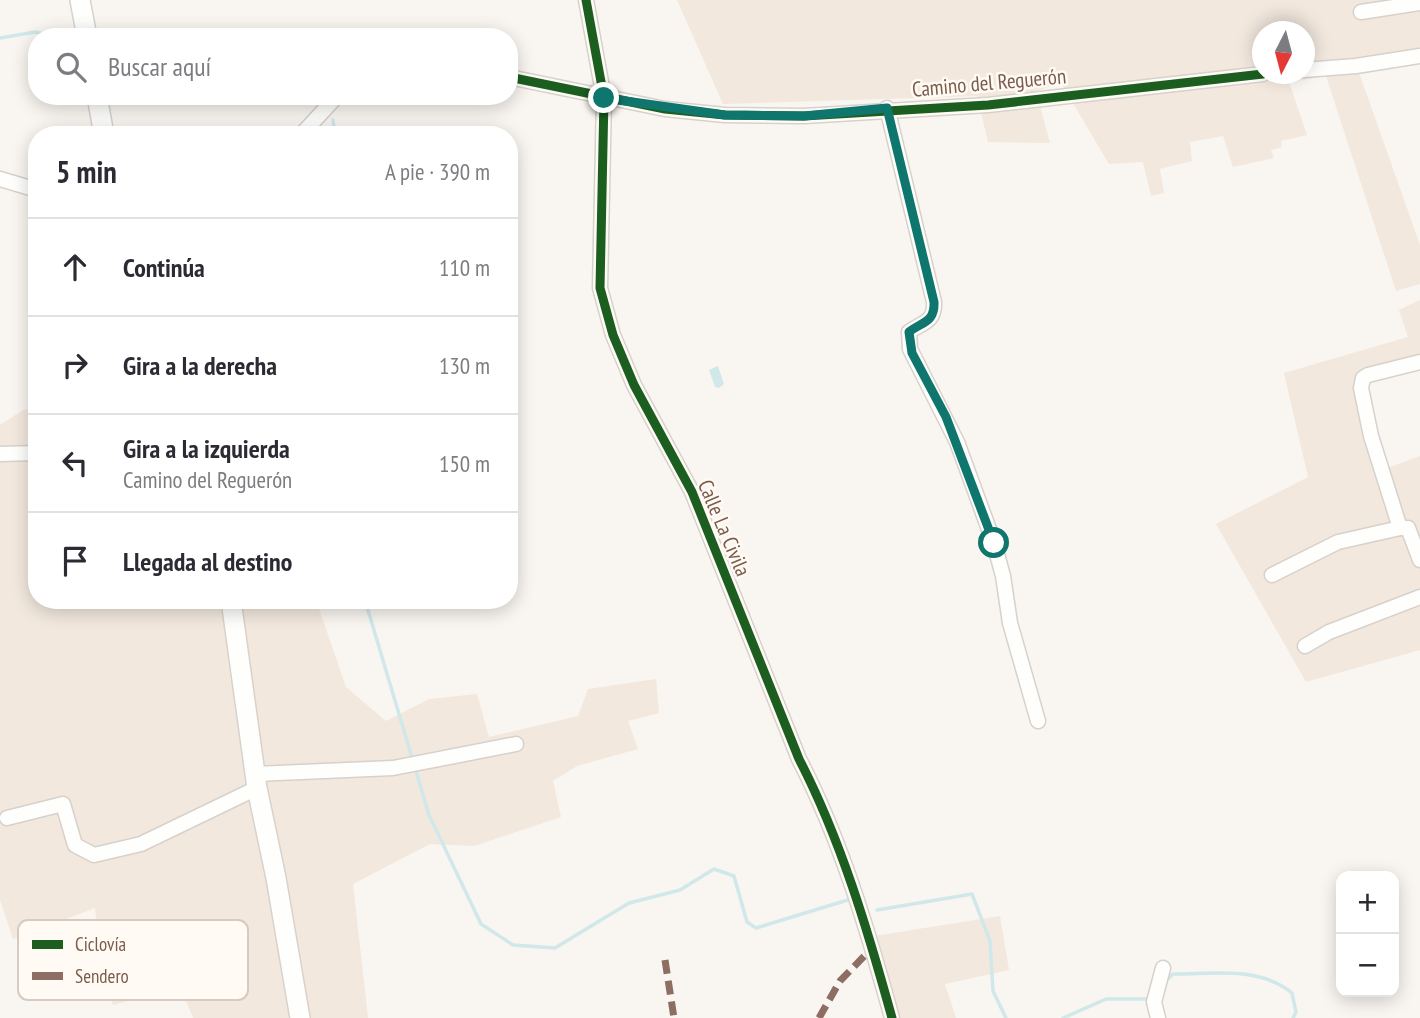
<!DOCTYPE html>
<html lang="es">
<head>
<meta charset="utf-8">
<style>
  :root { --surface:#fff; --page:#f2f2f3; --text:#2b2b33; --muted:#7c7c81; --line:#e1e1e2 }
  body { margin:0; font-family:"PT Sans Narrow",sans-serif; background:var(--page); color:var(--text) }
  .controls { position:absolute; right:21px; bottom:21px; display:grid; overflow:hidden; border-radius:14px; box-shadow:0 4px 18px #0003 }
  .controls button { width:63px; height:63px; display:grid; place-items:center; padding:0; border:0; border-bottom:2px solid var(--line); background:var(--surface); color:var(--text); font:35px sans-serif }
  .compass { position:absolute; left:1252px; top:21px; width:63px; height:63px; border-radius:50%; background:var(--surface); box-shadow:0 4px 18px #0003; rotate:186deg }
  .stop { position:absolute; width:21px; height:21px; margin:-16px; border:5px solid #0f766e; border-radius:50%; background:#fff }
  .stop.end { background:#0f766e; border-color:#fff; box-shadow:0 2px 7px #0008 }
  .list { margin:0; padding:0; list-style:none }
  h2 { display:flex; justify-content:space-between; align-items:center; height:91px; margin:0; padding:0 28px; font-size:30px }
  h2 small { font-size:23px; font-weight:400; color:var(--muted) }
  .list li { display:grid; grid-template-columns:46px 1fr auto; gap:21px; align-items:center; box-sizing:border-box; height:98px; padding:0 28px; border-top:2px solid var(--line) }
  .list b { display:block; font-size:26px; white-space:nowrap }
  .list p { margin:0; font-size:23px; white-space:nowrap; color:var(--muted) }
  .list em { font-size:23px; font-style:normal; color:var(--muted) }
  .icon { flex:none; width:38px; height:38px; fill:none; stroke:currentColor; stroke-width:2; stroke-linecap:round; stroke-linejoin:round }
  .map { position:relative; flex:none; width:1420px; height:1018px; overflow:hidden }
  .search { position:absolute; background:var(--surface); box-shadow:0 4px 18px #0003; left:28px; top:28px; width:490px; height:77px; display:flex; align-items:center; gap:18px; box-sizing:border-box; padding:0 24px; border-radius:28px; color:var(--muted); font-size:26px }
  .panel { position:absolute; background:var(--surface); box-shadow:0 4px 18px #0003; left:28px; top:126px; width:490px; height:483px; border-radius:28px }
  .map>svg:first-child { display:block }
  .residential { fill:#f2e8de; fill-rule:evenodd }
  .water { fill:#d0e8ea }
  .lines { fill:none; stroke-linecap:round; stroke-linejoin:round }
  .stream { stroke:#d0e8ea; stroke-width:3.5 }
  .minor-casing { stroke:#d7d1cb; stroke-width:17 }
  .secondary-casing { stroke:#d9d2cb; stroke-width:22 }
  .minor { stroke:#fefefd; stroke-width:14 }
  .secondary { stroke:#fefefd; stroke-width:19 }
  .quiet { stroke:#8d6e63; stroke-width:7; stroke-dasharray:14 7; stroke-linecap:butt }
  .cycleway-casing { stroke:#fffaf3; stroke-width:13 }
  .cycleway { stroke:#1b5e20; stroke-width:9 }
  .route { stroke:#0f766e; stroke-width:9 }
  .labels { text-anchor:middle; stroke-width:5; stroke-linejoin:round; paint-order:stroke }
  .street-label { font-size:21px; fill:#7a5c4d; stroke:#fffaf3 }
  .key { fill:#fffaf3; stroke:#d7cbc1; stroke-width:2 }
  .key-label { font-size:19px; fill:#7a5c4d }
</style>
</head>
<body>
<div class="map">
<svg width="1420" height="1018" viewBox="0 0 1420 1018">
  <rect width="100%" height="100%" fill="#f9f5f0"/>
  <g class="residential">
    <path d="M677,0H1420V56L1357,67L1420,245V284L1396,291L1326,76L1289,82L1307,135L1281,141L1282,147L1271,150L1274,158L1233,167L1223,136L1190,142L1192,161L1160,169L1164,193L1151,196L1143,162L1109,164L1061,83L1036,91L1050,143L988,142L977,96L723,104ZM1262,32H1304V74H1262Z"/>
    <polygon points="1420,300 1420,364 1362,382 1382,470 1420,456 1420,650 1306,682 1216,524 1308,477 1284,373 1408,337 1399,310"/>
    <polygon points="37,408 37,600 316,600 346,687 386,721 429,699 477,694 489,737 578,716 588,689 656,679 659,713 628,721 638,749 577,766 553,781 561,817 474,846 430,844 353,884 368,1018 193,1018 180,986 113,1005 102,966 95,908 13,939 0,900 0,425 23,410"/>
    <polygon points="1000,916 1009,970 945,984 956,1018 892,1018 868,937"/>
  </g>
  <polygon class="water" points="718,366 724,384 719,388 715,387 709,370"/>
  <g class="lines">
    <g class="stream">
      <polyline points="0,38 35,32 57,37"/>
      <polyline points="333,120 335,135"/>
      <polyline points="365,600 413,761"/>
      <polyline points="415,768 429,815 481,924 513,945 555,948 629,903 680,890 714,869 734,876 747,922 756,928 851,899"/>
      <polyline points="877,910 972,894 990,941 993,991 1006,1018"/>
      <path d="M1164,983L1173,974C1214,974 1259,966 1292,993L1296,1012L1293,1018"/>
      <polyline points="1063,1018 1106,999 1147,999 1151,995"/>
    </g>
    <g class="minor-casing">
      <g id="minor">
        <path d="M586,0L604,98L600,288L613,335L634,385L692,492L799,759C841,840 868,931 892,1018"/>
        <polyline points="1361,12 1420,3"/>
        <polyline points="1304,70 1356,66 1420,56"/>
        <polyline points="509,77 665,109 725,115 804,116 988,105 1263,74"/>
        <path d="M887,108L934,302C935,323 922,322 909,332L910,349L957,442L994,543L1003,576L1010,623L1038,721"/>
        <polyline points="301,135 337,96"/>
        <polyline points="0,179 37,190"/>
        <polyline points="1420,362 1368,375 1363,378 1361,388 1371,436 1400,528 1408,528 1420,560"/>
        <polyline points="0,454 37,453"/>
        <polyline points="1272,575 1338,542 1400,528"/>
        <polyline points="1305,646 1329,632 1420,597"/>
        <polyline points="255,774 393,768 516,744"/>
        <polyline points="7,818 63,804 75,845 94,855 141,844 257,788"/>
        <polyline points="1158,1018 1154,1002 1163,968"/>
      </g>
    </g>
    <g class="secondary-casing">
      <g id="secondary">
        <polyline points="80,0 87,37"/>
        <polyline points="97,96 104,135"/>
        <polyline points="231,600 257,788 276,878 300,1018"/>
      </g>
    </g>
    <use href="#minor" class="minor"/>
    <use href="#secondary" class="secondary"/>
    <g class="quiet">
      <polyline points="665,960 674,1018"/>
      <polyline points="819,1018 840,981 873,947"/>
    </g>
    <g class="cycleway-casing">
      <g id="cycleway">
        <path d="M586,0L604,98L600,288L613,335L634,385L692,492L799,759C841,840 868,931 892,1018"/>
        <polyline points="509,77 665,109 725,115 804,116 988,105 1263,74"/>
      </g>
    </g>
    <use href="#cycleway" class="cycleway"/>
  </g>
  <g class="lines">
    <path class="route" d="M604,98L725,115L804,116L887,108L934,302C935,323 921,322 909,332L912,353L946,417L994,543"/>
  </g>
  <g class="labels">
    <g class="street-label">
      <text transform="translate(989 83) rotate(-5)" y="7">Camino del Reguerón</text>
      <text transform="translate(724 528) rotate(67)" y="7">Calle La Civila</text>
    </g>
  </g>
  <rect x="18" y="920" width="230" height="80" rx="10" class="key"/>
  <rect x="32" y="940" width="31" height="9" fill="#1b5e20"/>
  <rect x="32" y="972" width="31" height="8" fill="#8d6e63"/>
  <g class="key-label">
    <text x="75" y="951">Ciclovía</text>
    <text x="75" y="983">Sendero</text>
  </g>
</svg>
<div class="controls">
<button>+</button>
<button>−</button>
</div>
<svg class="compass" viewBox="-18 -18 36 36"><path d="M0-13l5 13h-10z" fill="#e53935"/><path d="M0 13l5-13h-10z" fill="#7c7c81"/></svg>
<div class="stop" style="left:994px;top:543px"></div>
<div class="stop end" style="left:604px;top:98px"></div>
<div class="search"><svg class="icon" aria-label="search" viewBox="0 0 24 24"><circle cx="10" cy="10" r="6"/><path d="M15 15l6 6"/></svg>Buscar aquí</div>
<section class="panel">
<h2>5 min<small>A pie · 390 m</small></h2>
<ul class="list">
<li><svg class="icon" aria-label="ahead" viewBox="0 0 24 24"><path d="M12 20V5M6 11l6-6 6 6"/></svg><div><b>Continúa</b></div><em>110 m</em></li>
<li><svg class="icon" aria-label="right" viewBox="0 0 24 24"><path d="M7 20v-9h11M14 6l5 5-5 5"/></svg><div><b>Gira a la derecha</b></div><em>130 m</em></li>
<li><svg class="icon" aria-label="left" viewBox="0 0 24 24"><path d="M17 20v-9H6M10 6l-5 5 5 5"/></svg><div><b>Gira a la izquierda</b><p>Camino del Reguerón</p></div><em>150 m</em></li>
<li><svg class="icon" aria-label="arrive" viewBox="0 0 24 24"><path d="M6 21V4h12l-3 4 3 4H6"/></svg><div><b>Llegada al destino</b></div></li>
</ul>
</section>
</div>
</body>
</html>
